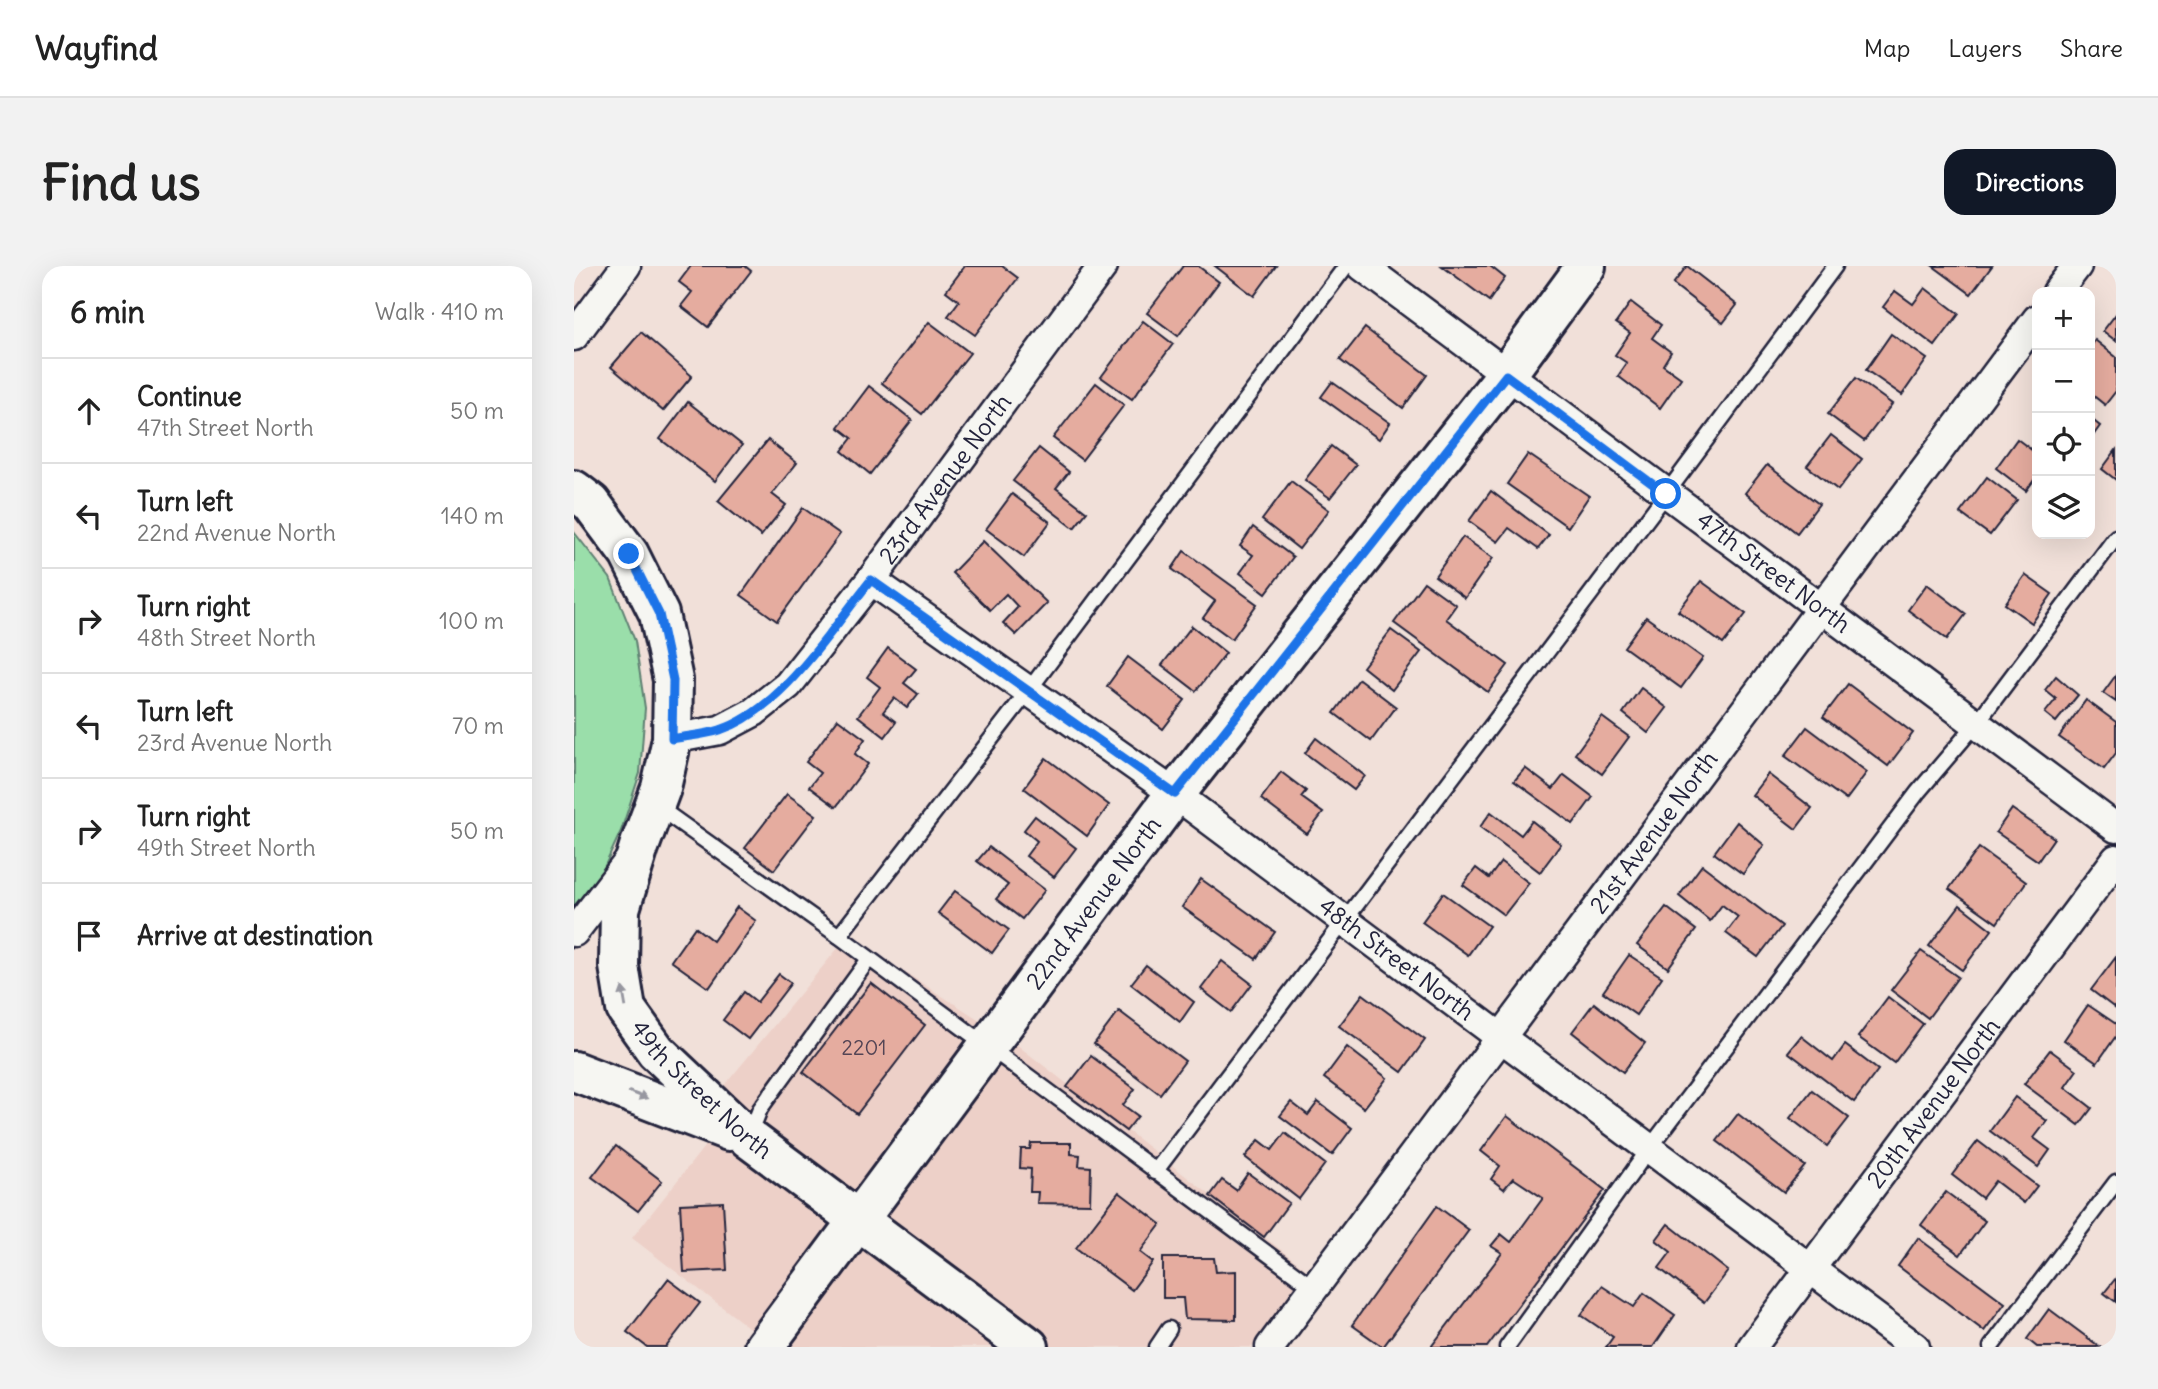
<!DOCTYPE html>
<html lang="en">
<head>
<meta charset="utf-8">
<style>
  :root { --surface:#fff; --page:#f2f2f2; --text:#222; --muted:#767676; --line:#e0e0e0; --accent:#111827 }
  body { margin:0; font-family:Delius,sans-serif; background:var(--page); color:var(--text) }
  .controls { position:absolute; right:21px; top:21px; display:grid; overflow:hidden; border-radius:14px; box-shadow:0 7px 28px #0002 }
  .controls button { width:63px; height:63px; display:grid; place-items:center; padding:0; border:0; border-bottom:2px solid var(--line); background:var(--surface); color:var(--text); font:35px sans-serif }
  .stop { position:absolute; width:21px; height:21px; margin:-16px; border:5px solid #1a73e8; border-radius:50%; background:#fff }
  .stop.end { background:#1a73e8; border-color:#fff; box-shadow:0 2px 7px #0008 }
  .list { margin:0; padding:0; list-style:none }
  h2 { display:flex; justify-content:space-between; align-items:center; height:91px; margin:0; padding:0 28px; font-size:30px }
  h2 small { font-size:23px; font-weight:400; color:var(--muted) }
  .list li { display:grid; grid-template-columns:46px 1fr auto; gap:21px; align-items:center; box-sizing:border-box; height:105px; padding:0 28px; border-top:2px solid var(--line) }
  .list b { display:block; font-size:26px; white-space:nowrap }
  .list p { margin:0; font-size:23px; white-space:nowrap; color:var(--muted) }
  .list em { font-size:23px; font-style:normal; color:var(--muted) }
  .icon { flex:none; width:38px; height:38px; fill:none; stroke:currentColor; stroke-width:2; stroke-linecap:round; stroke-linejoin:round }
  .map { position:relative; flex:none; width:1542px; height:1081px; overflow:hidden; border-radius:21px }
  header { display:flex; align-items:center; gap:42px; box-sizing:border-box; height:98px; padding:0 35px; background:var(--surface); border-bottom:2px solid var(--line) }
  header strong { font-size:33px }
  nav { display:flex; gap:38px; margin-inline-start:auto; font-size:24px }
  .intro { display:flex; align-items:center; justify-content:space-between; box-sizing:border-box; height:168px; padding:0 42px }
  h1 { margin:0; font-size:49px }
  .button { padding:18px 32px; border-radius:21px; background:var(--accent); color:#fff; font-size:24px; font-weight:700 }
  main { display:flex; gap:42px; padding:0 42px }
  aside { flex:1; background:var(--surface); border-radius:21px; box-shadow:0 7px 28px #0002 }
  .map>svg:first-child { display:block }
  .built { fill:#edd0c8 }
  .green { fill:#9adeaa; stroke:#5e8072; stroke-width:2 }
  .building { fill:#e5ac9f; stroke:#22223b; stroke-width:2 }
  .lines { fill:none; stroke-linecap:round; stroke-linejoin:round }
  .lane-casing { stroke:#22223b; stroke-width:19 }
  .street-casing { stroke:#22223b; stroke-width:33 }
  .secondary-casing { stroke:#22223b; stroke-width:44 }
  .lane { stroke:#f6f6f2; stroke-width:14 }
  .street { stroke:#f6f6f2; stroke-width:28 }
  .secondary { stroke:#f6f6f2; stroke-width:38 }
  .oneway { fill:#9797a0 }
  .route { stroke:#1a73e8; stroke-width:9 }
  .labels { text-anchor:middle; stroke-width:5; stroke-linejoin:round; paint-order:stroke }
  .number-label { font-size:21px; fill:#534454 }
  .street-label { font-size:24px; fill:#22223b; stroke:#f6f6f2 }
</style>
</head>
<body>
<header>
<strong>Wayfind</strong>
<nav><a>Map</a><a>Layers</a><a>Share</a></nav>
</header>
<div class="intro"><h1>Find us</h1><a class="button">Directions</a></div>
<main>
<aside>
<h2>6 min<small>Walk · 410 m</small></h2>
<ul class="list">
<li><svg class="icon" aria-label="ahead" viewBox="0 0 24 24"><path d="M12 20V5M6 11l6-6 6 6"/></svg><div><b>Continue</b><p>47th Street North</p></div><em>50 m</em></li>
<li><svg class="icon" aria-label="left" viewBox="0 0 24 24"><path d="M17 20v-9H6M10 6l-5 5 5 5"/></svg><div><b>Turn left</b><p>22nd Avenue North</p></div><em>140 m</em></li>
<li><svg class="icon" aria-label="right" viewBox="0 0 24 24"><path d="M7 20v-9h11M14 6l5 5-5 5"/></svg><div><b>Turn right</b><p>48th Street North</p></div><em>100 m</em></li>
<li><svg class="icon" aria-label="left" viewBox="0 0 24 24"><path d="M17 20v-9H6M10 6l-5 5 5 5"/></svg><div><b>Turn left</b><p>23rd Avenue North</p></div><em>70 m</em></li>
<li><svg class="icon" aria-label="right" viewBox="0 0 24 24"><path d="M7 20v-9h11M14 6l5 5-5 5"/></svg><div><b>Turn right</b><p>49th Street North</p></div><em>50 m</em></li>
<li><svg class="icon" aria-label="arrive" viewBox="0 0 24 24"><path d="M6 21V4h12l-3 4 3 4H6"/></svg><div><b>Arrive at destination</b></div></li>
</ul>
</aside>
<div class="map">
<svg width="1542" height="1081" viewBox="0 0 1542 1081">
  <rect width="100%" height="100%" fill="#f1e0d9"/>
  <filter id="ink" filterUnits="userSpaceOnUse"><feTurbulence type="fractalNoise" baseFrequency=".0143" numOctaves="2"/><feDisplacementMap in="SourceGraphic" scale="14" xChannelSelector="R" yChannelSelector="G"/><feConvolveMatrix kernelMatrix="1 2 1 2 8 2 1 2 1" color-interpolation-filters="sRGB"/></filter>
  <g filter="url(#ink)">
    <g class="built">
      <polygon points="274,670 412,758 281,935 145,826"/>
      <polygon points="438,775 734,1005 678,1081 477,1081 305,953"/>
      <polygon points="137,872 168,884 265,956 182,1067 58,972"/>
      <polygon points="289,974 432,1081 209,1081"/>
    </g>
    <polygon class="green" points="0,266 36,312 61,375 71,442 66,507 47,565 29,604 0,643"/>
    <g class="building">
      <polygon points="117,0 171,0 177,5 134,61 107,40 118,26 105,16"/>
      <polygon points="391,0 428,0 444,12 401,69 374,50 385,35 372,25"/>
      <polygon points="609,0 624,0 645,16 604,70 573,47"/>
      <polygon points="641,0 702,0 680,30"/>
      <polygon points="868,0 916,0 931,12 915,35"/>
      <polygon points="1113,0 1163,39 1149,57 1099,18"/>
      <polygon points="1359,0 1418,0 1397,28"/>
      <polygon points="1351,22 1385,48 1361,80 1309,41 1321,25 1339,38"/>
      <polygon points="1057,36 1087,59 1078,72 1097,86 1089,99 1107,112 1086,142 1044,110 1053,97 1041,89 1056,67 1042,57"/>
      <polygon points="1542,48 1542,75 1529,65"/>
      <polygon points="569,55 599,78 558,133 527,111"/>
      <polygon points="355,56 396,87 348,148 308,117"/>
      <polygon points="791,62 853,109 829,142 766,94"/>
      <polygon points="67,66 118,110 89,145 37,101"/>
      <polygon points="1317,68 1353,93 1328,129 1292,104"/>
      <polygon points="1521,74 1542,91 1542,125 1531,139 1516,127 1516,82"/>
      <polygon points="1282,112 1318,138 1290,175 1254,148"/>
      <polygon points="758,116 816,157 805,173 747,131"/>
      <polygon points="522,117 550,139 508,194 479,172"/>
      <polygon points="295,120 338,154 296,208 268,185 278,172 264,161"/>
      <polygon points="114,136 168,179 141,215 86,173"/>
      <polygon points="1516,152 1526,160 1516,174"/>
      <polygon points="1257,169 1288,193 1264,224 1233,200"/>
      <polygon points="1443,173 1463,188 1463,210 1452,225 1422,202"/>
      <polygon points="194,174 223,197 198,228 212,239 187,270 144,235"/>
      <polygon points="757,180 782,199 756,232 731,214"/>
      <polygon points="465,182 495,206 482,222 513,246 500,262 439,215"/>
      <polygon points="1542,184 1542,214 1528,203"/>
      <polygon points="954,188 1015,230 994,261 933,218"/>
      <polygon points="1193,199 1245,238 1223,267 1171,227"/>
      <polygon points="1413,211 1443,234 1416,269 1386,247"/>
      <polygon points="717,215 755,244 725,283 688,254"/>
      <polygon points="917,225 975,269 964,283 935,262 924,276 895,255"/>
      <polygon points="438,228 476,256 450,291 412,263"/>
      <polygon points="229,242 266,268 203,355 167,329"/>
      <polygon points="679,261 719,291 692,327 666,307 679,289 666,280"/>
      <polygon points="889,271 919,292 891,332 861,310"/>
      <polygon points="409,275 473,337 442,369 429,357 444,341 432,328 416,344 378,307"/>
      <polygon points="610,285 683,338 658,373 629,352 641,335 598,303"/>
      <polygon points="1451,309 1478,328 1458,357 1431,338"/>
      <polygon points="1127,315 1172,348 1149,378 1104,345"/>
      <polygon points="850,316 882,339 872,353 934,399 914,426 820,357"/>
      <polygon points="1353,318 1392,348 1373,373 1334,344"/>
      <polygon points="1072,351 1129,392 1107,422 1050,381"/>
      <polygon points="618,360 652,387 622,425 588,399"/>
      <polygon points="817,364 847,386 818,424 789,401"/>
      <polygon points="314,382 342,403 330,417 344,428 333,442 320,432 309,446 322,456 311,471 284,450 306,421 293,411"/>
      <polygon points="554,391 611,434 589,463 533,420"/>
      <polygon points="1542,409 1542,436 1529,427"/>
      <polygon points="1482,410 1504,429 1482,456 1471,447 1482,433 1471,424"/>
      <polygon points="785,413 822,441 797,475 760,447"/>
      <polygon points="1274,418 1339,467 1314,500 1249,451"/>
      <polygon points="1067,422 1093,442 1074,467 1049,447"/>
      <polygon points="1512,434 1542,456 1542,487 1530,503 1485,471"/>
      <polygon points="1028,451 1055,471 1028,508 1001,488"/>
      <polygon points="264,453 291,473 281,488 294,498 262,541 235,521 246,507 232,496"/>
      <polygon points="1233,461 1293,506 1272,534 1211,490"/>
      <polygon points="742,472 791,510 780,524 731,487"/>
      <polygon points="472,492 535,539 513,570 450,522"/>
      <polygon points="951,502 979,523 990,509 1019,531 999,558 940,515"/>
      <polygon points="707,506 732,525 727,531 749,547 733,568 687,533"/>
      <polygon points="1194,508 1238,542 1222,563 1178,529"/>
      <polygon points="213,528 242,549 200,604 171,582"/>
      <polygon points="1438,543 1480,572 1464,595 1422,566"/>
      <polygon points="917,546 947,569 958,555 987,578 966,606 906,561"/>
      <polygon points="461,550 502,582 480,611 452,590 463,575 450,564"/>
      <polygon points="1163,556 1190,579 1169,608 1140,587"/>
      <polygon points="415,581 471,624 448,653 422,633 434,619 403,595"/>
      <polygon points="1405,582 1452,616 1423,657 1375,623"/>
      <polygon points="927,596 955,617 930,649 889,619 902,602 915,612"/>
      <polygon points="1128,599 1208,660 1184,691 1152,667 1164,651 1148,639 1136,655 1105,630"/>
      <polygon points="627,613 701,666 682,693 608,641"/>
      <polygon points="381,625 435,664 418,687 364,647"/>
      <polygon points="869,627 915,660 894,689 848,656"/>
      <polygon points="1386,639 1418,664 1388,704 1355,680"/>
      <polygon points="163,641 182,655 135,722 97,695 121,661 139,675"/>
      <polygon points="1092,641 1122,664 1094,702 1063,679"/>
      <polygon points="1347,685 1384,711 1354,752 1317,724"/>
      <polygon points="1055,689 1088,711 1062,749 1029,726"/>
      <polygon points="1542,691 1542,743 1517,724"/>
      <polygon points="648,695 678,718 657,746 627,723"/>
      <polygon points="572,699 620,736 606,756 557,718"/>
      <polygon points="205,708 217,717 174,773 149,754 170,726 183,736"/>
      <polygon points="297,717 351,759 283,848 229,806"/>
      <polygon points="789,728 851,774 828,806 765,760"/>
      <polygon points="1314,731 1349,758 1320,797 1284,771"/>
      <polygon points="1020,737 1071,777 1049,806 998,766"/>
      <polygon points="1514,739 1542,758 1542,770 1523,797 1490,774"/>
      <polygon points="545,745 611,795 586,828 520,778"/>
      <polygon points="1227,770 1259,795 1271,779 1304,804 1280,836 1214,786"/>
      <polygon points="773,781 813,812 790,842 750,812"/>
      <polygon points="1476,784 1503,804 1491,821 1518,842 1505,859 1450,818"/>
      <polygon points="517,790 561,823 549,839 564,850 552,865 493,821"/>
      <polygon points="1238,824 1275,852 1253,880 1216,852"/>
      <polygon points="1441,831 1473,855 1460,872 1476,884 1464,901 1416,865"/>
      <polygon points="717,836 734,849 744,836 778,862 758,889 706,850"/>
      <polygon points="1164,848 1231,900 1210,926 1143,875"/>
      <polygon points="933,850 1031,924 913,1081 857,1081 928,987 917,980 927,968 937,976 969,932 939,912 930,923 917,913 926,900 907,885"/>
      <polygon points="711,867 751,898 725,933 671,891 685,874 698,884"/>
      <polygon points="1404,875 1463,920 1450,937 1421,915 1408,932 1378,909"/>
      <polygon points="457,877 497,877 497,888 506,889 505,900 517,901 516,938 463,937 464,926 456,926 457,903 446,902 447,883 456,883"/>
      <polygon points="42,880 88,915 64,945 18,911"/>
      <polygon points="674,907 715,937 690,971 636,930 648,914 662,924"/>
      <polygon points="545,926 587,958 566,986 579,996 558,1024 502,982"/>
      <polygon points="1372,926 1411,955 1386,989 1347,959"/>
      <polygon points="149,936 153,1004 110,1006 106,938"/>
      <polygon points="863,940 895,964 809,1081 778,1059"/>
      <polygon points="1094,958 1154,1005 1130,1037 1085,1002 1097,986 1082,974"/>
      <polygon points="1344,972 1431,1037 1410,1065 1324,1000"/>
      <polygon points="589,992 640,992 642,1006 662,1005 662,1054 611,1053 609,1032 589,1032"/>
      <polygon points="1542,1012 1542,1036 1530,1027"/>
      <polygon points="94,1013 126,1037 92,1081 73,1081 53,1066"/>
      <polygon points="1028,1020 1060,1041 1070,1027 1101,1049 1079,1081 1032,1081 1039,1071 1007,1049"/>
      <polygon points="1475,1043 1526,1081 1463,1081 1453,1073"/>
    </g>
    <g class="lines">
      <g class="lane-casing">
        <g id="lane">
          <polyline points="81,539 265,670 740,1022"/>
          <polyline points="265,670 455,424 772,0"/>
          <polyline points="175,871 186,843 295,693"/>
          <polyline points="581,906 1092,228 1261,0"/>
          <polyline points="583,1081 595,1063"/>
          <polyline points="933,1081 1075,883 1344,526 1402,458 1542,271"/>
          <polyline points="1417,1081 1542,916"/>
        </g>
      </g>
      <g class="street-casing">
        <g id="street">
          <path id="s1" d="M788,0L1542,562"/>
          <polyline points="1483,26 1503,0"/>
          <polyline points="0,70 52,0"/>
          <path id="s2" d="M297,314L601,528L1341,1081"/>
          <path id="s3" d="M98,473L146,464L180,446L214,419L297,314L529,0"/>
          <polyline points="0,666 54,596"/>
          <path id="s4" d="M696,1081L1463,53"/>
          <path id="s5" d="M1178,1081L1542,593"/>
        </g>
      </g>
      <g class="secondary-casing">
        <g id="secondary">
          <path id="s6" d="M0,224L17,237L55,288L85,348L99,414L98,473L87,522L65,581L46,643L45,700L52,743L82,785L174,872L455,1081"/>
          <polyline points="0,805 155,865"/>
          <path id="s7" d="M190,1081L601,528L932,109L1012,0"/>
        </g>
      </g>
      <use href="#lane" class="lane"/>
      <use href="#street" class="street"/>
      <use href="#secondary" class="secondary"/>
    </g>
    <defs><path id="oneway-solid" d="M-6-.8H1V-3.2L6.5 0L1 3.2V.8H-6Z" transform="scale(1.75)"/></defs>
    <g class="oneway">
      <use href="#oneway-solid" transform="translate(50 731) rotate(-100)"/>
      <use href="#oneway-solid" transform="translate(64 829) rotate(21)"/>
    </g>
  </g>
  <g class="lines" filter="url(#ink)">
    <path class="route" d="M55,288L85,348L99,414L98,473C113,470 131,469 146,464C207,445 258,362 297,314L601,528L932,109L1092,228"/>
  </g>
  <g class="labels">
    <g class="number-label">
      <text x="290" y="789">2201</text>
    </g>
    <g class="street-label">
      <text dy="8" stroke="none"><textPath href="#s3" startOffset="390">23rd Avenue North</textPath></text>
      <text dy="8" stroke="none"><textPath href="#s1" startOffset="513">47th Street North</textPath></text>
      <text dy="8" stroke="none"><textPath href="#s4" startOffset="642">21st Avenue North</textPath></text>
      <text dy="8" stroke="none"><textPath href="#s7" startOffset="553">22nd Avenue North</textPath></text>
      <text dy="8" stroke="none"><textPath href="#s2" startOffset="648">48th Street North</textPath></text>
      <text dy="8" stroke="none"><textPath href="#s6" startOffset="668">49th Street North</textPath></text>
      <text dy="8" stroke="none"><textPath href="#s5" startOffset="304">20th Avenue North</textPath></text>
    </g>
  </g>
</svg>
<div class="controls">
<button>+</button>
<button>−</button>
<button><svg class="icon" aria-label="locate" viewBox="0 0 24 24"><circle cx="12" cy="12" r="6"/><path d="M12 2v4M12 18v4M2 12h4M18 12h4"/></svg></button>
<button><svg class="icon" aria-label="layers" viewBox="0 0 24 24"><path d="M12 4l9 5-9 5-9-5zM3 14l9 5 9-5"/></svg></button>
</div>
<div class="stop" style="left:1092px;top:228px"></div>
<div class="stop end" style="left:55px;top:288px"></div>
</div>
</main>
</body>
</html>
